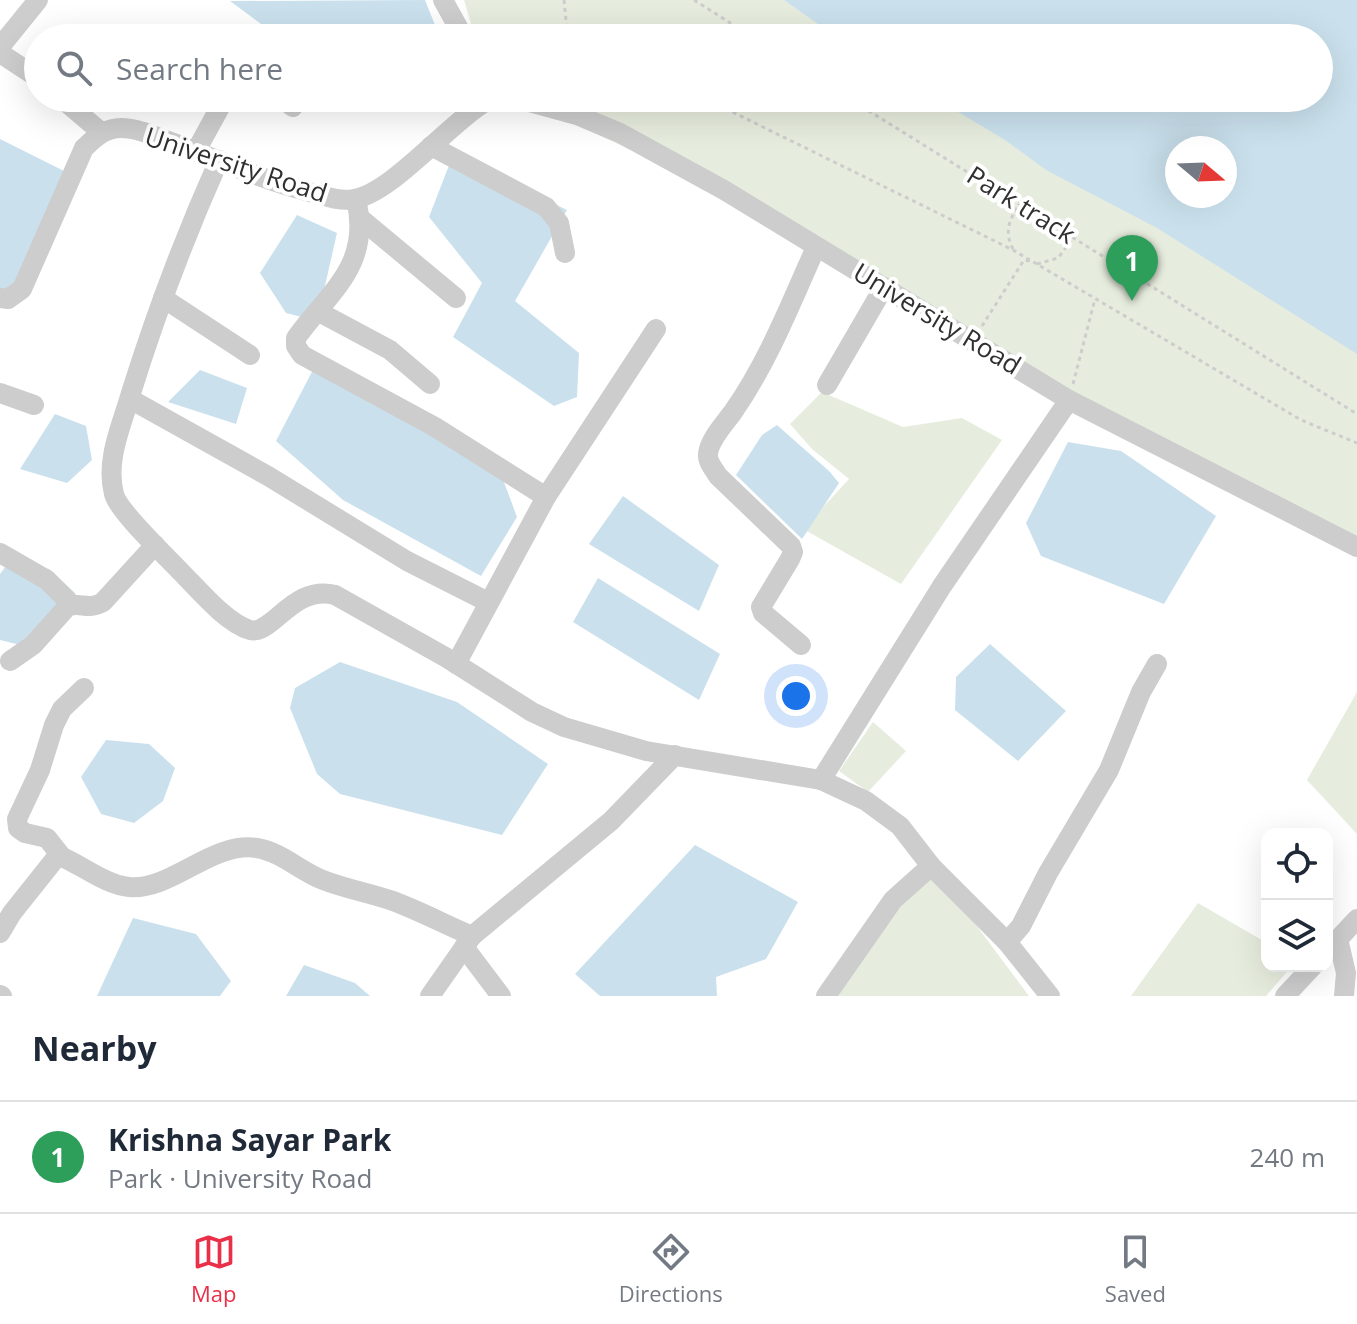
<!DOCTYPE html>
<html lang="en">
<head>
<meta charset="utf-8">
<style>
  :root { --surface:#fff; --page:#f6f6f7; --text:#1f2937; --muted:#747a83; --line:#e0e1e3; --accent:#ea2f48 }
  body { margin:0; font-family:"Open Sans",sans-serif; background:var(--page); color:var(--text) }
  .controls { position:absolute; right:24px; bottom:24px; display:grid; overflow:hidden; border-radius:16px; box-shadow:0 8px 32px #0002 }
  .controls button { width:72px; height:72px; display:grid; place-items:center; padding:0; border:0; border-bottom:2px solid var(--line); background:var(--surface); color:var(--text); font:40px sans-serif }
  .compass { position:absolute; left:1165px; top:136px; width:72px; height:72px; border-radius:50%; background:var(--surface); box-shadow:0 8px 32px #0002; rotate:109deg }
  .you { position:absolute; left:796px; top:696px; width:28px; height:28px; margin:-20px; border:6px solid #fff; border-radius:50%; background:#1a73e8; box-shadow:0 0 0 12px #1a73e833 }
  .badge { display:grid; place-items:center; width:52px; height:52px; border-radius:50%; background:var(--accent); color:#fff; font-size:26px; font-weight:700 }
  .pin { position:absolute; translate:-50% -66px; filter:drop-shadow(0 2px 4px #0008) }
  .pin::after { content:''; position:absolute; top:42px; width:28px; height:24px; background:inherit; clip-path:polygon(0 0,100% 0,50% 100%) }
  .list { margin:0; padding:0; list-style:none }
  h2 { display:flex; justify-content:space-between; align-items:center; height:104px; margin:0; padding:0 32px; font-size:34px }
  h2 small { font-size:26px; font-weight:400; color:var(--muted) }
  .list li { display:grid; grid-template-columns:52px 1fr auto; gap:24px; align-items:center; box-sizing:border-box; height:112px; padding:0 32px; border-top:2px solid var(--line) }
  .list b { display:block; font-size:30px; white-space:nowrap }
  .list p { margin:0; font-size:26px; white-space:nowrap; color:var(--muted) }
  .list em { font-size:26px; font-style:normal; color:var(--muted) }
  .icon { flex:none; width:44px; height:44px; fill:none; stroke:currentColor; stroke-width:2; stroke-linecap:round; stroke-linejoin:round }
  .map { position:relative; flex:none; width:1357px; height:996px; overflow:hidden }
  .search { position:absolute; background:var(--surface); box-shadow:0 8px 32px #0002; left:24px; right:24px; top:24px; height:88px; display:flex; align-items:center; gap:20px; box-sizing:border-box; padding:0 28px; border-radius:44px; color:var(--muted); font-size:30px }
  .sheet { height:216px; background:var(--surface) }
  nav { display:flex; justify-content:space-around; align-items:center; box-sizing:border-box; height:112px; border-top:2px solid var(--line); background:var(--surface); font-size:22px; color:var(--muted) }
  nav a { display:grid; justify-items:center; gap:4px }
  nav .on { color:var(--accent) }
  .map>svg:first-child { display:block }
  .green { fill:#e7edde; fill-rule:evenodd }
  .water { fill:#cae1ed; fill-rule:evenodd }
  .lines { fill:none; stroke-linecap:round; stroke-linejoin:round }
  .path { stroke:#cdcdcd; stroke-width:3; stroke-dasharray:4 4; stroke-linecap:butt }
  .minor { stroke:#cdcdcd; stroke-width:20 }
  .labels { text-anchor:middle; stroke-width:8; stroke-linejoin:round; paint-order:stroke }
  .street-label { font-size:26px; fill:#303030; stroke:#fff }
</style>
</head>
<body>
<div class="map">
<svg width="1357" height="996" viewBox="0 0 1357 996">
  <rect width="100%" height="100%" fill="#fff"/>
  <g class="green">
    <path d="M464,0H1357V547L1069,400L744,202L518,98H1319V38H475ZM1177,148H1225V196H1177Z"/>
    <polygon points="822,392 903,427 962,418 1002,440 901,584 803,529 849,479 812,449 790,424"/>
    <polygon points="1357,692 1357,834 1307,780"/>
    <polygon points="873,722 906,751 868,792 839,771"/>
    <polygon points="938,874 1029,996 838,996 897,901"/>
    <polygon points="1198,903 1267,943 1267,966 1292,966 1266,996 1131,996"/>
  </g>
  <g class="water">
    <polygon points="425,0 435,25 429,38 280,38 230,1"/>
    <path d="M784,0H1357V354L1157,228L1046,170L1005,140L935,98H1319V38H838ZM1177,148H1225V196H1177Z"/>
    <polygon points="0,139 64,171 14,288 0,290"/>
    <polygon points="453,155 567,210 515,301 579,353 577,397 554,406 453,337 482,283 429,217"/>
    <polygon points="297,215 337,233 317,321 286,313 260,273"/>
    <polygon points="316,364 501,474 517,517 481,576 343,500 276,441"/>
    <polygon points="200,370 247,388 236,424 168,402"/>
    <polygon points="55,414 86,426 92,460 67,483 20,469"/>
    <polygon points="777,425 829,471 839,483 802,539 736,475 762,435"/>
    <polygon points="1068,442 1121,451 1216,516 1164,604 1041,556 1026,523"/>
    <polygon points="623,496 719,565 699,611 589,544"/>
    <polygon points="6,566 49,569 75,593 62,627 33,648 0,640 0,574"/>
    <polygon points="598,578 720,654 699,700 573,622"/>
    <polygon points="990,644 1066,711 1018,761 955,710 956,677"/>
    <polygon points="340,662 457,702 548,764 502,835 340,794 317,774 290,708 295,688"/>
    <polygon points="106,740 149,744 175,768 163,801 134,823 101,814 81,777"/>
    <polygon points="695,845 798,902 766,959 716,977 717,996 600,996 575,974"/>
    <polygon points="133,918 196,934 231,981 220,996 97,996"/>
    <polygon points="304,965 355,983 370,996 286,996"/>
  </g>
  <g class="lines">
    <g class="path">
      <polyline points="564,0 567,30 583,38"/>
      <polyline points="694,0 754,38"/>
      <polyline points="704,98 1013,250 1301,420 1357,443"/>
      <polyline points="848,98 1357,414"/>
      <path d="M1013,249C1004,232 1009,220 1019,205"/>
      <polyline points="1037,264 1058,258 1074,237"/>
      <polyline points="982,326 1024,260 1030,261"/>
      <polyline points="1073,384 1095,299"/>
    </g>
    <g class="minor">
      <polyline points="443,0 464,38"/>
      <polyline points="0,47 38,0"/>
      <polyline points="0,53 38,78"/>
      <polyline points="61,98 101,132"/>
      <polyline points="281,98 293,107"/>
      <polyline points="515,98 577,115 620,133 724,190 1069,400 1357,547"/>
      <polyline points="431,146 546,207 559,223 565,253"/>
      <polyline points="196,151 225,98"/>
      <path d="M219,160C185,236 156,313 131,393C122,425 105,460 114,494C118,511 167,557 181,572C198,589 226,623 250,630C272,636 293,584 335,595L447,658L532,712L564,727L646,751L821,780L866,801L900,826L931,866L1007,942L1050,996"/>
      <path d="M356,199C372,265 330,291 296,338V346L302,355L435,427L546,497"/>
      <polyline points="361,219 456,298"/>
      <path d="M0,298L8,299L22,289L84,148C95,138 104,128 121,128C140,128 161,139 179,145C221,161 263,180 306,191C321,195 339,202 354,199C393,193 452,119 492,98"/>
      <polyline points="163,298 250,355"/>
      <polyline points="319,312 390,350 430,384"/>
      <polyline points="827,385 884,287"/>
      <polyline points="0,393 34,405"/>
      <polyline points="130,399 268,476 407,561 488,602"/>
      <polyline points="0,553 47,580 72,605"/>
      <path d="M801,645L763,613L761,607L790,559L793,552L791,546L718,476C714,469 707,462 708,454C709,440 725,423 733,412C768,362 791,303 816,247"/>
      <path d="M10,661L33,645L67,607C79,601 88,611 103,602L155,545"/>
      <polyline points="456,664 546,497 656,329"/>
      <polyline points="821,780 942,586 1069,400"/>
      <polyline points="62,857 47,838 25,833 18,828 17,819 40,770 54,725 62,709 84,688"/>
      <path d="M0,933L12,913L55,859L62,857C83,866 106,885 129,887C171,891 212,841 257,848C281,852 300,871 323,880C346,889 370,893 393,901C420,911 446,925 472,936"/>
      <polyline points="1338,939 1346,973 1344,996"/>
      <polyline points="1007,942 1021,926 1048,873 1109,770 1141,692 1157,664"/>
      <polyline points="464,947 501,996"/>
      <polyline points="1327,951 1357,919"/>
      <polyline points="0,995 2,996"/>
      <polyline points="430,996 472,936 611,821 675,755"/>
      <polyline points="826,996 893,900 931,866"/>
      <polyline points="1285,996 1313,966"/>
    </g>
  </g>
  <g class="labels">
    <g class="street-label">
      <text transform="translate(236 165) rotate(18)" y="9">University Road</text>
      <text transform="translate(1021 205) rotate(32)" y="9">Park track</text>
      <text transform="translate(937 319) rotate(31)" y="9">University Road</text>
    </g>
  </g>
</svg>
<div class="controls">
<button><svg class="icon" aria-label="locate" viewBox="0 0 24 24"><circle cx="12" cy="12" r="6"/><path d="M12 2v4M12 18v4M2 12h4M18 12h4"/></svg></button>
<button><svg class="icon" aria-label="layers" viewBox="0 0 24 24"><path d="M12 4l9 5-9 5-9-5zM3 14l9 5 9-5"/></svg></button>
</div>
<svg class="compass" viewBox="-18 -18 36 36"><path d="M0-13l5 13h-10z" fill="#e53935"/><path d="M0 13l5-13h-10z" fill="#747a83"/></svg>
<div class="you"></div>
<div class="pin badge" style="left:1132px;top:301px;background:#2e9e5b">1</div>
<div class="search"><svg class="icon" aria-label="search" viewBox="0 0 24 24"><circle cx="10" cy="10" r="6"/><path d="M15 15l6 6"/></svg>Search here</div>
</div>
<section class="sheet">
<h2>Nearby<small></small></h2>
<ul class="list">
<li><span class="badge" style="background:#2e9e5b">1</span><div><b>Krishna Sayar Park</b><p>Park · University Road</p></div><em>240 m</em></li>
</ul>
</section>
<nav>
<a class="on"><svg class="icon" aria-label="map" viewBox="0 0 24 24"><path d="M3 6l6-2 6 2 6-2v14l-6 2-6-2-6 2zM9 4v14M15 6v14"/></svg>Map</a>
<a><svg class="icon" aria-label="directions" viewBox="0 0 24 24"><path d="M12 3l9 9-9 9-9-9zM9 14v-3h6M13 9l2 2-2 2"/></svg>Directions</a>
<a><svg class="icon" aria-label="saved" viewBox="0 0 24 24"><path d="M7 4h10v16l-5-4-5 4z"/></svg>Saved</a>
</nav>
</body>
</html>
